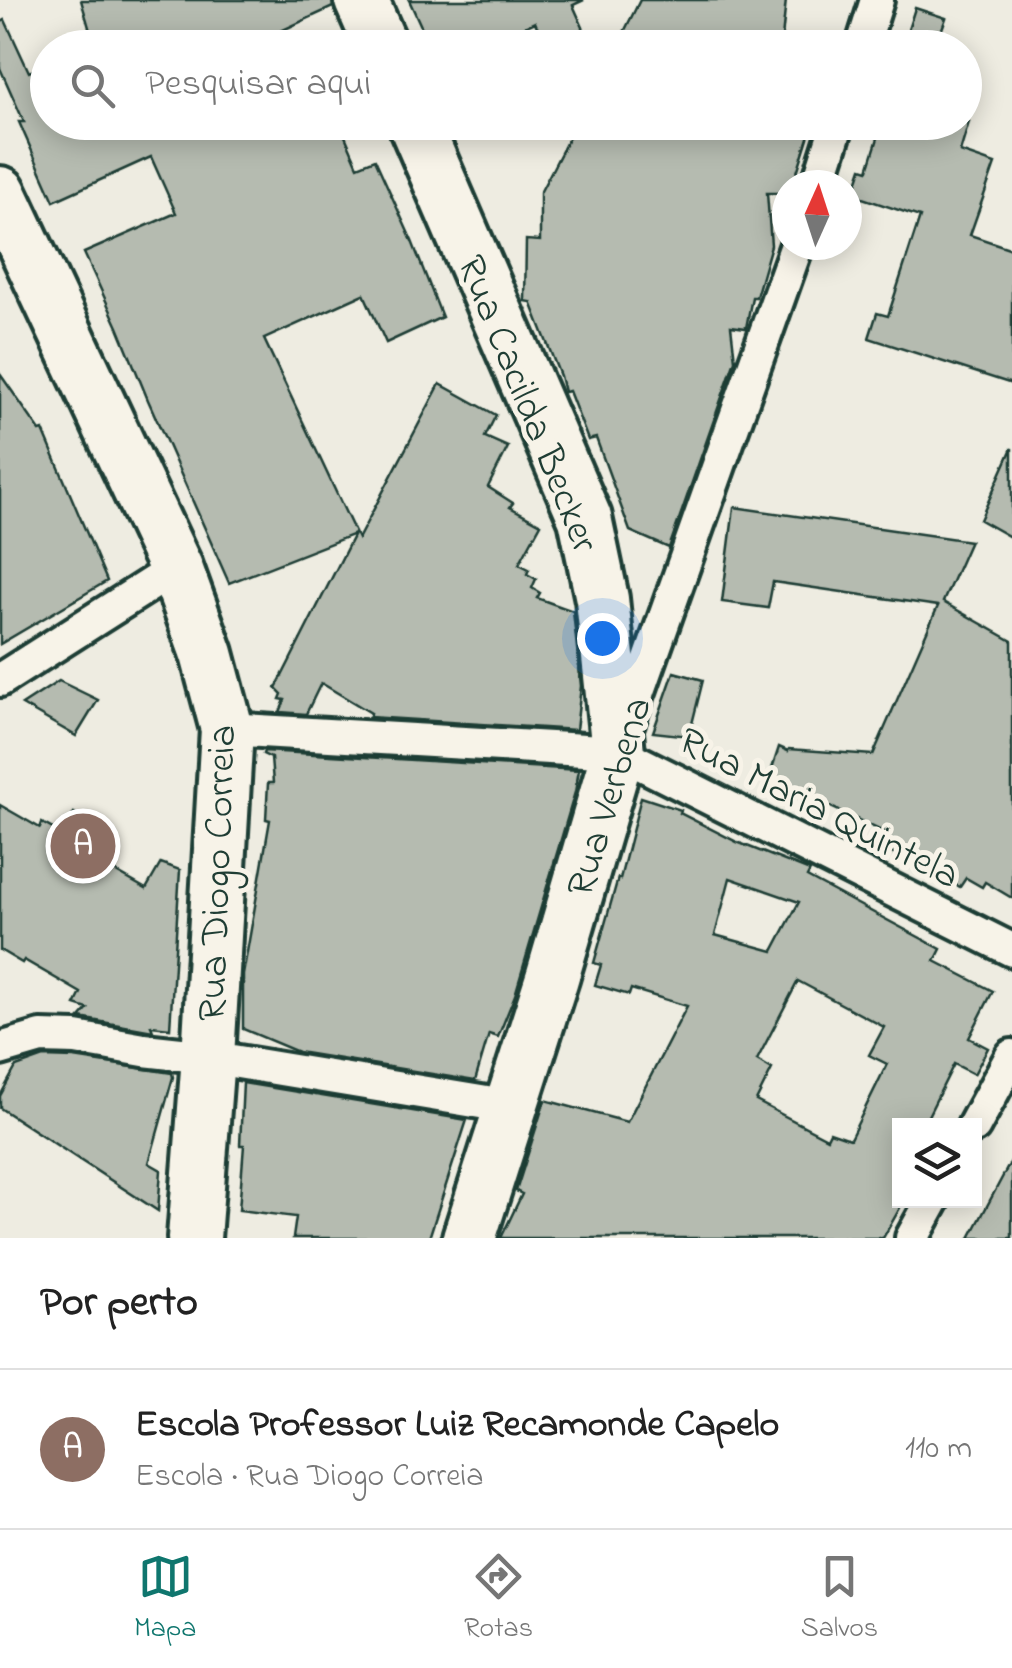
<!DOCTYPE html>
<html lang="pt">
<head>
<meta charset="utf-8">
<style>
  :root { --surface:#fff; --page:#f2f2f2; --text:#222; --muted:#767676; --line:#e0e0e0; --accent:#0f766e }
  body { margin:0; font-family:"Indie Flower",sans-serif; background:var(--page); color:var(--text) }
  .controls { position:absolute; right:30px; bottom:30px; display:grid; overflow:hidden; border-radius:0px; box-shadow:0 5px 25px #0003 }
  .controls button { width:90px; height:90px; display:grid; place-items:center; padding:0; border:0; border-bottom:2px solid var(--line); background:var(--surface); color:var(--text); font:50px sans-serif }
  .compass { position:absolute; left:772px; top:170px; width:90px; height:90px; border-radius:50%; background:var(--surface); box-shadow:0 5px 25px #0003; rotate:3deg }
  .you { position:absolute; left:602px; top:638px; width:35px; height:35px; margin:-25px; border:8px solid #fff; border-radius:50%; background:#1a73e8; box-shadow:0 0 0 15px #1a73e833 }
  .badge { display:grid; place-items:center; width:65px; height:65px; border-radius:50%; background:var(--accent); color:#fff; font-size:32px; font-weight:700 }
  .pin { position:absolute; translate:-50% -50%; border:5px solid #fff; box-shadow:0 2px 10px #0006 }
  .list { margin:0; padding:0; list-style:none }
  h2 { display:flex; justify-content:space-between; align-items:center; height:130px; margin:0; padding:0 40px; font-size:42px }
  h2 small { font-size:32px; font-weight:400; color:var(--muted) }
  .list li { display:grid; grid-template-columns:65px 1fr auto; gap:30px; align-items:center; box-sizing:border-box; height:160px; padding:0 40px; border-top:2px solid var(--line) }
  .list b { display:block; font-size:38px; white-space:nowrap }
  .list p { margin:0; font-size:32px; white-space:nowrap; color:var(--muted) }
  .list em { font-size:32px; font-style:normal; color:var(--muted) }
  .icon { flex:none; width:55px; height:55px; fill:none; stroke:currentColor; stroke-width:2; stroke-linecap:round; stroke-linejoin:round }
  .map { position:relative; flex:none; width:1012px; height:1238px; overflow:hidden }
  .search { position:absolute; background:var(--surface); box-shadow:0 5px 25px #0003; left:30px; right:30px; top:30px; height:110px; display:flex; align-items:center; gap:25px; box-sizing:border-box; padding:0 35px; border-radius:55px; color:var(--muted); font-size:38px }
  .sheet { height:290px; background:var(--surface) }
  nav { display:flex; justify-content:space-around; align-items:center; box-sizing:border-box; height:140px; border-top:2px solid var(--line); background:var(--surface); font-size:28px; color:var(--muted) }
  nav a { display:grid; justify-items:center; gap:5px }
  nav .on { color:var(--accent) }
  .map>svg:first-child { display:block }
  .building { fill:#b5bbb0; stroke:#1f3d34; stroke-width:2.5; fill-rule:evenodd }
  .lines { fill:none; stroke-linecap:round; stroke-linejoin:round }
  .street-casing { stroke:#1f3d34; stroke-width:40 }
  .primary-casing { stroke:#1f3d34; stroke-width:60 }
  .street { stroke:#f7f3e8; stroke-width:32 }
  .primary { stroke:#f7f3e8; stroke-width:52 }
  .labels { text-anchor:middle; stroke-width:10; stroke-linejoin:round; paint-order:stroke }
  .street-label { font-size:40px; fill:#1f3d34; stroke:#f7f3e8 }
</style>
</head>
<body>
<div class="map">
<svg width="1012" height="1238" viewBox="0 0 1012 1238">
  <rect width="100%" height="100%" fill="#eeece1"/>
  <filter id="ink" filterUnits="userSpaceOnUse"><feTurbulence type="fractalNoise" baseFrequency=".01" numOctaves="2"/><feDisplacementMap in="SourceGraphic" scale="20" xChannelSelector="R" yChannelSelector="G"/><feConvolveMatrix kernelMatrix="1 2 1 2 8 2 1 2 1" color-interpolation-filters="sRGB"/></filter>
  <g filter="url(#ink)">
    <g class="building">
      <polygon points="81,0 332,0 333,7 244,48 95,48"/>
      <polygon points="409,0 584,0 573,5 586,34 555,48 546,48 535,22 480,48 431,48"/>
      <polygon points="640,0 786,0 781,48 616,48"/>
      <polygon points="915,8 946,18 935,48 902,48"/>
      <polygon points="5,20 29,72 48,64 48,122 129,122 134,134 158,122 168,122 171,129 184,122 339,122 358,166 375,159 412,241 442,317 386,343 364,294 264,339 358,539 440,384 496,415 485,437 508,447 488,487 513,503 510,507 541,524 519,564 529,569 527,574 536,579 532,588 540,593 537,598 573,611 581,686 576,730 369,717 371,713 321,683 306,714 280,712 285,700 280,699 282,694 276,688 354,534 229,583 148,400 118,327 84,253 176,213 151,157 54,201 19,122 24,122 0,68 0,23"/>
      <polygon points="577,122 813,122 793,185 787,185 787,193 767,193 771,245 756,297 752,297 746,328 731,326 735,360 669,548 630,531 596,438 588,440 569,391 564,392 560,376 531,302 525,301 526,240 540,241 540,193"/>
      <polygon points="883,122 969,122 960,152 995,164 970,235 1012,249 1012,384 869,338 877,313 888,316 920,217 853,195 862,168 868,170"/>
      <polygon points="0,374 40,431 43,430 107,581 0,644"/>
      <polygon points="1012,448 1012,538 980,520"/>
      <polygon points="734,507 970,541 943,602 1012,641 1012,898 985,882 982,887 966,878 960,887 877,846 884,832 814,799 807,814 775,799 777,794 765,790 779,747 788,751 789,749 873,755 938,606 773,582 768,608 722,602"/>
      <polygon points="674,672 703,680 689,736 653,732"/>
      <polygon points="59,681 98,700 76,736 22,705"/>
      <polygon points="264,751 579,770 575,792 515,995 498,1037 489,1034 475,1081 298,1052 243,1029 243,975 270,820 266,819 268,783 273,783 271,758 263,754"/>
      <path d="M641,797L681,810L680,813L737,842L810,871L807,877L941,949L935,961L993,991L969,1038L988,1048L974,1074L954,1064L923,1126H900V1208L883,1238H501L522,1194L516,1191L545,1100L627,1122L687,1006L631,989L629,995L595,985L601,965L594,963L618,878L620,879ZM730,878L799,902L773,951L715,935ZM798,981L884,1027L869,1055L887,1064L850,1139L830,1132L827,1138L756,1101L772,1069L757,1060Z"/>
      <polygon points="0,805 40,828 42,823 62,834 74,813 105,831 90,857 146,889 161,863 180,870 170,1028 151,1026 153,1031 80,1018 88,1009 75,1005 81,993 24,960 22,963 0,950"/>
      <polygon points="44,1057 74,1058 172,1073 173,1077 149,1163 161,1170 158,1211 0,1108 0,1096 16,1067"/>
      <polygon points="243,1083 467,1120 429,1238 293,1238 296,1217 239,1210 244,1145 240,1145"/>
      <polygon points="1012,1159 1012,1238 970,1238"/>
    </g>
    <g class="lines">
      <g class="street-casing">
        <g id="street">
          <polyline points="862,48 877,0"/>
          <polyline points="818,185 838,122"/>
          <polyline points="0,680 176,568"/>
          <polyline points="227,729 618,752 1012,950"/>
          <polyline points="623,736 797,245"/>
          <polyline points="0,1049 41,1037 76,1038 144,1050 208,1057 511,1107"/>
          <polyline points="974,1126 1012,1056"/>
          <polyline points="912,1238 933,1200"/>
        </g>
      </g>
      <g class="primary-casing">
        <g id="primary">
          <polyline points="361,0 382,48"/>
          <polyline points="414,122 585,518 602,599 618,752 552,978 469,1238"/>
          <polyline points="0,193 176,568 207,654 227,729 208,1057 194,1238"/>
        </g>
      </g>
      <use href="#street" class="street"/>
      <use href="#primary" class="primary"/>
    </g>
  </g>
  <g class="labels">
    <g class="street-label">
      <text transform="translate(530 403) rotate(68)" y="14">Rua Cacilda Becker</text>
      <text transform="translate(607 796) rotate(-73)" y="14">Rua Verbena</text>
      <text transform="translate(820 806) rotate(27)" y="14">Rua Maria Quintela</text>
      <text transform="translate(215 873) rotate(-88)" y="14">Rua Diogo Correia</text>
    </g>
  </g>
</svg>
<div class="controls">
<button><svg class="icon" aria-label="layers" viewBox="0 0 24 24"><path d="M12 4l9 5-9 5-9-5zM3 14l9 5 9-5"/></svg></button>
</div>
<svg class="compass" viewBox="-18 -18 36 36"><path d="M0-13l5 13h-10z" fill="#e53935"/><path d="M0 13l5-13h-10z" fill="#767676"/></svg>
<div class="you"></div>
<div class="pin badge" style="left:83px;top:846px;background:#8d6e63">A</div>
<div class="search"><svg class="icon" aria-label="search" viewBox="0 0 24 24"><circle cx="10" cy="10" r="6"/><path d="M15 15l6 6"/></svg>Pesquisar aqui</div>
</div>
<section class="sheet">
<h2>Por perto<small></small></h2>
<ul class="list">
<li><span class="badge" style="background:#8d6e63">A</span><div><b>Escola Professor Luiz Recamonde Capelo</b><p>Escola · Rua Diogo Correia</p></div><em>110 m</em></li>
</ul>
</section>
<nav>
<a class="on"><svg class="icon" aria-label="map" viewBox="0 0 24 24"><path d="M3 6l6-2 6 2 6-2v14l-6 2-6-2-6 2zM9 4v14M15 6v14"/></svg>Mapa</a>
<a><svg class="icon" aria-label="directions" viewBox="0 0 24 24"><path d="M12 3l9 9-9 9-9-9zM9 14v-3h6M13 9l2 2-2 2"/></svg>Rotas</a>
<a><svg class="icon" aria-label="saved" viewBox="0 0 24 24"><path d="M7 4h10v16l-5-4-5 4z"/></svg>Salvos</a>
</nav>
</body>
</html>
